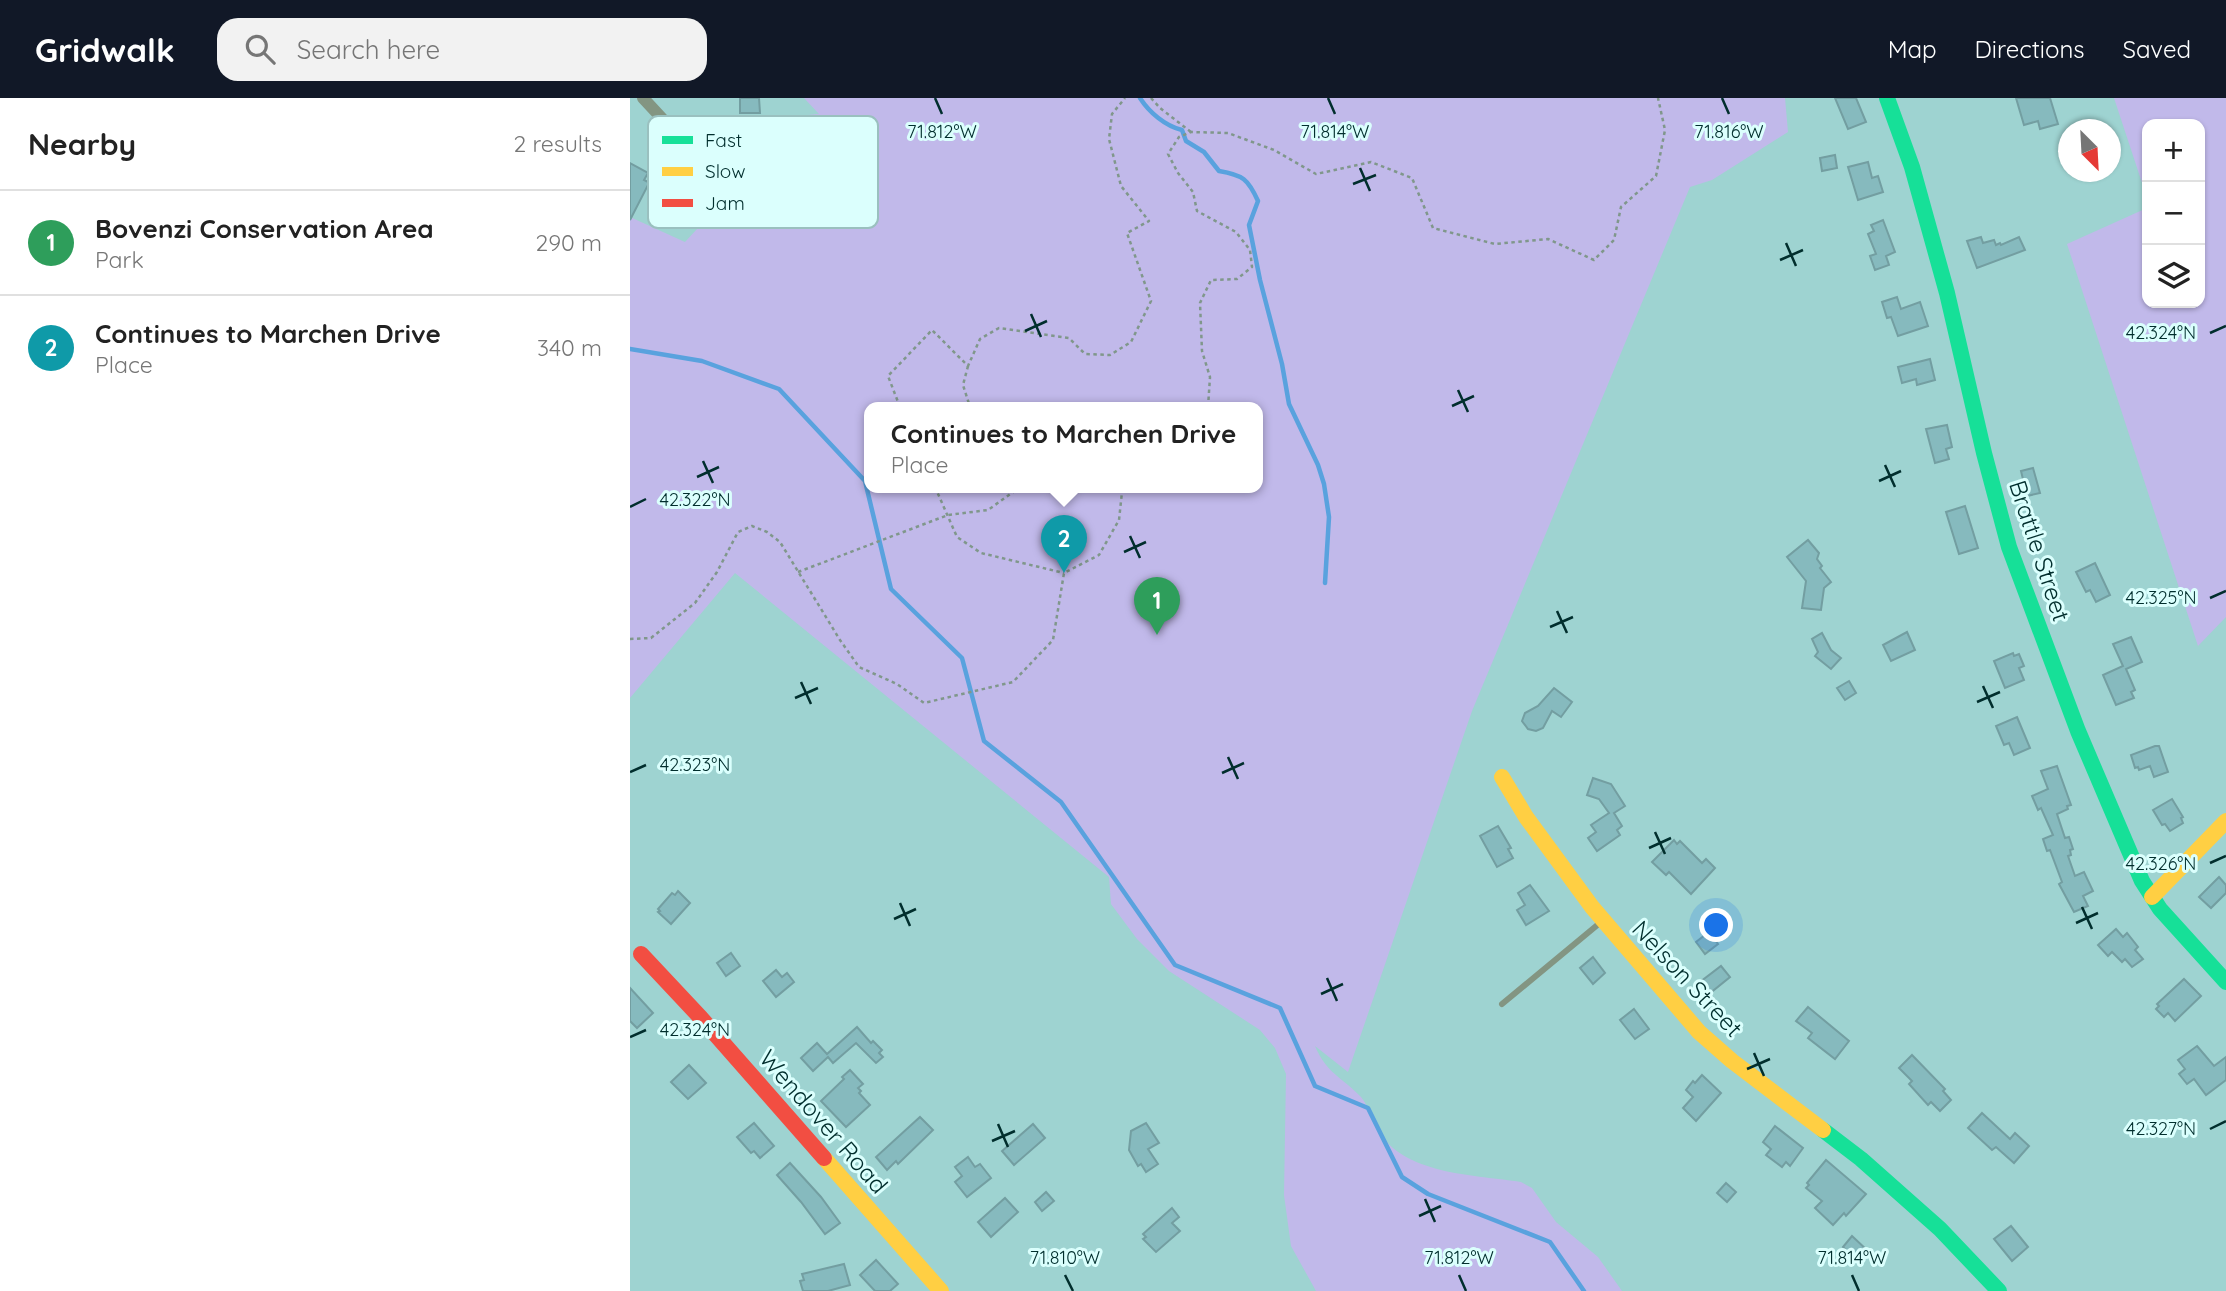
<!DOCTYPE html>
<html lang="en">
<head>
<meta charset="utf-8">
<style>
  :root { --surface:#fff; --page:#f2f2f2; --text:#222; --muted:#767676; --line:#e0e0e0; --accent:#111827 }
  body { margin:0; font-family:Quicksand,sans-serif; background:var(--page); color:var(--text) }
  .controls { position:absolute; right:21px; top:21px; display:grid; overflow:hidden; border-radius:14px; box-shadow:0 2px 5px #0004 }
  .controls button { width:63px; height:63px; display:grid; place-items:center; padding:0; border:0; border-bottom:2px solid var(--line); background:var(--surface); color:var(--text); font:35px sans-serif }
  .compass { position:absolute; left:1428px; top:21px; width:63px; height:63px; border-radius:50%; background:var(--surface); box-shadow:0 2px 5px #0004; rotate:156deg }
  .you { position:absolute; left:1087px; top:828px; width:24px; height:24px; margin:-18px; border:5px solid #fff; border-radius:50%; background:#1a73e8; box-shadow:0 0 0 10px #1a73e833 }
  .badge { display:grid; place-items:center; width:46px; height:46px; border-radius:50%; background:var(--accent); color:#fff; font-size:23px; font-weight:700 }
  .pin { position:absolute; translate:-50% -58px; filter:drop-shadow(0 2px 4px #0008) }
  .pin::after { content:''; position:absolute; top:37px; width:24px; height:21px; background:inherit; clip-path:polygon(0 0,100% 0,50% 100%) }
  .popup { position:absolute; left:234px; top:304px; width:399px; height:91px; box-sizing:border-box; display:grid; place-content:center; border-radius:14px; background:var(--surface); filter:drop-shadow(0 2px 5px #0005); font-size:23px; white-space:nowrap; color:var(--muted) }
  .popup b { font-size:26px; color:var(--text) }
  .popup::after { content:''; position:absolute; left:50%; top:100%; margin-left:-14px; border:14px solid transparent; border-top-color:var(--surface) }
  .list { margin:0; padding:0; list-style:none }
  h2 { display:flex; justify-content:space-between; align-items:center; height:91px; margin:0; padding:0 28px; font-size:30px }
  h2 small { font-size:23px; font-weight:400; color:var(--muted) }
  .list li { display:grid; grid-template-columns:46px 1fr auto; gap:21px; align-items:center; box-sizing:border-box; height:105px; padding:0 28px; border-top:2px solid var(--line) }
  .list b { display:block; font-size:26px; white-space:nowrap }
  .list p { margin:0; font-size:23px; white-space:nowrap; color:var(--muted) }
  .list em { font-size:23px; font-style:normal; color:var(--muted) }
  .icon { flex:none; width:38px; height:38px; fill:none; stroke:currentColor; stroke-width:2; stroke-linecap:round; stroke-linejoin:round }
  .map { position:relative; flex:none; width:1596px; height:1193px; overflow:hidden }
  header { display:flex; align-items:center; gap:42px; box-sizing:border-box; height:98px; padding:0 35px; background:var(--accent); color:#fff }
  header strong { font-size:33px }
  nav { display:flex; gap:38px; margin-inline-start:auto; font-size:24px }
  .search { width:490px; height:63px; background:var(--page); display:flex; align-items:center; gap:18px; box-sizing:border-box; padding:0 24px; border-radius:21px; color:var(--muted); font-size:26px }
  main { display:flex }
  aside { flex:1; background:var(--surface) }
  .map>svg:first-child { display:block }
  .green { fill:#c1b9ea; fill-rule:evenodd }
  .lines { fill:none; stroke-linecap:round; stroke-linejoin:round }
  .stream { stroke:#59a2de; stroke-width:4.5 }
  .building { fill:#86babe; stroke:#739ea1; stroke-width:2 }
  .path { stroke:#80978b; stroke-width:2.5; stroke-dasharray:3.5 3.5; stroke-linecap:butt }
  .lane { stroke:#839582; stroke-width:6 }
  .street { stroke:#839582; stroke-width:12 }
  .fast { stroke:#16e098; stroke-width:16 }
  .slow { stroke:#ffcf43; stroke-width:16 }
  .jam { stroke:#f24e42; stroke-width:16 }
  .ticks { fill:none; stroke:#012e2d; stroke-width:2.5 }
  .labels { text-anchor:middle; stroke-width:6; stroke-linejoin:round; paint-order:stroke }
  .street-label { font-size:24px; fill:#012e2d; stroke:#dbfffd }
  .key { fill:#dbfffd; stroke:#9ac0bf; stroke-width:2 }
  .key-label { font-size:19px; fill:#012e2d }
  .ticks-label { font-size:18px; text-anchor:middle; fill:#012e2d; stroke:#dbfffd; stroke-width:6; stroke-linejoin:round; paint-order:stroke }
</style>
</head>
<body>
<header>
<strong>Gridwalk</strong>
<div class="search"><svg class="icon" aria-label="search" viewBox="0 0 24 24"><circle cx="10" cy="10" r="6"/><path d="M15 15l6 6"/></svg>Search here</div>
<nav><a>Map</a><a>Directions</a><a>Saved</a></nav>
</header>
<main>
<aside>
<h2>Nearby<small>2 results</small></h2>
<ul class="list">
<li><span class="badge" style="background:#2e9e5b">1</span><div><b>Bovenzi Conservation Area</b><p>Park</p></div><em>290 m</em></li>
<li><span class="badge" style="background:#0f9aa8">2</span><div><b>Continues to Marchen Drive</b><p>Place</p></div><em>340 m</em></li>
</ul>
</aside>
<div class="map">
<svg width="1596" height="1193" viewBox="0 0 1596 1193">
  <rect width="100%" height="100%" fill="#9ed3d1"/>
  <g class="green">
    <path d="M174,0H1155L1158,34L1082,82L1060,89L842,613L718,974L685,948C697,976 712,979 731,999C740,1010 743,1026 751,1037C779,1077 847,1077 891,1084L902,1090L926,1124L968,1159L992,1193H686L661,1148L654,1097L656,976L645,950L630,932L539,873L507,841L481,806L479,779L105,475L0,600V119L55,144L129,64L144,20L189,16ZM240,309H628V389H240Z"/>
    <polygon points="1484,0 1596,0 1596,519 1568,548 1437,146 1517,110 1517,205 1570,205 1570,26 1517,26 1517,100"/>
  </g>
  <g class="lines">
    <g class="stream">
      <path d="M510,0C519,14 535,28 552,32L556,43L574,54L589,73C613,77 618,81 628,103L619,127L630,182L652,266L659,306L688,367L694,386L699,419L695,485"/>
      <polyline points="0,251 72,263 149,291 235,383 261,491 332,560 354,643 431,704 545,867 650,910 685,988 738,1010 772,1079 798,1096 920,1144 954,1193"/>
    </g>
  </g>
  <g class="building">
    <polygon points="110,0 129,0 130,15 110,15"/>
    <polygon points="1205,0 1226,0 1236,24 1218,31"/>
    <polygon points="1386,0 1420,0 1428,26 1410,31 1408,23 1394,27"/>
    <polygon points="100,33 115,44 94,77 80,69 89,56 86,54"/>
    <polygon points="1205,57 1207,70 1192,73 1190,60"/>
    <polygon points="1238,64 1242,80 1248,78 1253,94 1228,102 1218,69"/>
    <polygon points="0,65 18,75 14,82 35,92 40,89 41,91 64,79 72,95 36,115 19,85 0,122"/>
    <polygon points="1253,122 1265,154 1256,158 1259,167 1245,172 1240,158 1246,156 1238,136 1244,133 1241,127"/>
    <polygon points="1351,139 1353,145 1364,142 1366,147 1370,145 1371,147 1389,139 1395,152 1347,170 1337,143"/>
    <polygon points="1267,199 1271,211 1290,204 1298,228 1268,238 1261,219 1257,220 1252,204"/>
    <polygon points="1300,261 1305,282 1287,287 1286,281 1272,285 1268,269"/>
    <polygon points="1317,327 1322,349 1316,351 1319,361 1305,365 1296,331"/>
    <polygon points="1403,370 1410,395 1397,398 1391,373"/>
    <polygon points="1335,408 1348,450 1329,456 1316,414"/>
    <polygon points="1178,442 1189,455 1187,461 1192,468 1190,470 1201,484 1194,490 1191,512 1172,510 1176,483 1157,459"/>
    <polygon points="1465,465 1480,497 1466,504 1460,492 1456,494 1446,474"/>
    <polygon points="1277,534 1285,552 1261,563 1253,547"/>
    <polygon points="1192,535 1201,552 1211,560 1201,571 1185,558 1188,554 1182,541"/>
    <polygon points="1501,539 1512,564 1496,571 1505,592 1501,594 1504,600 1486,607 1473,577 1493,568 1483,546"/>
    <polygon points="1383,555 1384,558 1389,556 1394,568 1389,570 1394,582 1375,590 1364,563"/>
    <polygon points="1219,583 1226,595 1215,602 1207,590"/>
    <polygon points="924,590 942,604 931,619 922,613 913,630 906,633 898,631 892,623 895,615 908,608"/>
    <polygon points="1387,619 1400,650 1384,657 1379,645 1374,647 1366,628"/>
    <polygon points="1525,648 1529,648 1538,674 1524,679 1520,668 1509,672 1508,669 1505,670 1501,657"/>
    <polygon points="1427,668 1441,707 1437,708 1438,711 1427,716 1435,740 1439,739 1443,751 1440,752 1441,757 1438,758 1445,778 1454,774 1463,793 1453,798 1458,808 1444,814 1429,786 1432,784 1420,752 1417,753 1413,741 1423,737 1411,710 1408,712 1402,698 1418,691 1411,673"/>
    <polygon points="963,680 981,686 995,708 984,715 992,728 987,732 990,737 967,753 958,740 966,734 961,727 979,715 969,701 957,697"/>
    <polygon points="1542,701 1553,719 1551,720 1553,725 1540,733 1535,726 1532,727 1523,712"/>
    <polygon points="868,728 881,750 878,751 883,760 867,769 850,738"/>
    <polygon points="1044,742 1047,746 1050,743 1072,765 1076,761 1085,770 1061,796 1039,774 1036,777 1022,764"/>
    <polygon points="1589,779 1596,787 1596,795 1581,810 1569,799"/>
    <polygon points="900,787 919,813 896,827 887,812 895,807 888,795"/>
    <polygon points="48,793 60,805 41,826 28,814 30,813 28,811 42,795 45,797"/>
    <polygon points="1486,831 1493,839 1497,835 1508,849 1505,852 1513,861 1502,869 1495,861 1492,864 1482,854 1478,858 1468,847"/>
    <polygon points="1079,834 1088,846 1075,856 1066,844"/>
    <polygon points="101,855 110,868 96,878 87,865"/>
    <polygon points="963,859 975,875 963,886 950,870"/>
    <polygon points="1091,868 1100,879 1079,896 1070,884"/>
    <polygon points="146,872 152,879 157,875 164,884 146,899 133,883"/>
    <polygon points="1554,881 1571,898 1545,923 1538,915 1534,919 1526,911 1529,908 1527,906"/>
    <polygon points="0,890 23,915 7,930 0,923"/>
    <polygon points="1178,909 1219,943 1205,961 1178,940 1182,935 1166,923"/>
    <polygon points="1004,911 1019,931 1005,941 990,922"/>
    <polygon points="227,929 241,945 243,943 252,952 249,955 253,959 246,965 226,945 203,965 198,959 183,973 171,960 187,945 197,956"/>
    <polygon points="1567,948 1584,968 1596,959 1596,982 1576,997 1564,981 1557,986 1549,976 1555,971 1548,962"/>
    <polygon points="1282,957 1315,991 1313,993 1321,1002 1310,1013 1301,1004 1298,1007 1279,986 1282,983 1269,970"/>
    <polygon points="59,967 76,985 58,1001 41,984"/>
    <polygon points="220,972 233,986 228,990 231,993 229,995 240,1007 216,1029 191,1003 214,981 212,979"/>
    <polygon points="1072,977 1091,995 1066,1023 1053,1010 1063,999 1056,992 1063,983 1065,985"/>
    <polygon points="1352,1015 1380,1041 1385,1035 1399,1048 1384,1065 1366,1049 1362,1052 1338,1030"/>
    <polygon points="290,1019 303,1032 268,1066 266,1063 257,1072 246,1059"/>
    <polygon points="124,1025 144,1048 130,1060 124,1053 121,1055 107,1039"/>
    <polygon points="516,1025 529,1045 518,1051 528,1066 516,1074 511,1066 508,1068 499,1052 501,1033"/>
    <polygon points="403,1026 415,1040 384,1067 372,1053"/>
    <polygon points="1145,1028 1173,1050 1160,1068 1156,1064 1152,1069 1136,1057 1141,1051 1133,1044"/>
    <polygon points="338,1059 345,1069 350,1066 361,1080 337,1099 325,1084 332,1078 325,1069"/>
    <polygon points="1196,1062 1236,1096 1216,1118 1214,1115 1203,1127 1185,1110 1192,1103 1176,1090 1179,1087 1177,1085"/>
    <polygon points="160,1065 191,1099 210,1125 195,1136 171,1104 147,1077"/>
    <polygon points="1096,1085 1106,1094 1097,1104 1087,1095"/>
    <polygon points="416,1094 424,1103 412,1113 405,1104"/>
    <polygon points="375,1100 388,1114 361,1139 348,1124"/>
    <polygon points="542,1110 549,1119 542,1125 550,1133 526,1154 513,1141 516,1139 513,1136"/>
    <polygon points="1381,1128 1398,1149 1382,1163 1364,1141"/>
    <polygon points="1222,1138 1238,1153 1228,1164 1213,1149"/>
    <polygon points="246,1162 268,1186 260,1193 245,1193 230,1177"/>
    <polygon points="214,1166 220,1187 198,1193 173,1193 170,1183 174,1182 172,1176"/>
  </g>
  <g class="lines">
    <g class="path">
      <polyline points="521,0 530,10 561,34"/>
      <polyline points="338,268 333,287 340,309"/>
      <polyline points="270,309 258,278 302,232 338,268 350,241 369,230 439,240 455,256 480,257 501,244 521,203 497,135 519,123 491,88 479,41 482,16 495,0"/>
      <polyline points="578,309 580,279 572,253 570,205 581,182 607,181 622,169 620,152 606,134 567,113 563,94 548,75 538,56 549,39 561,34 598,35 644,52 686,76 741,64 782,80 803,130 865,146 918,141 964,162 984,142 991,109 1026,78 1035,32 1028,0"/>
      <polyline points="305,389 327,439 351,455 434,475"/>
      <polyline points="168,474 318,417 358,412 390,389"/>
      <polyline points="0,541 21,540 65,505 87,474 108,434 122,428 137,434 150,444 210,542 229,569 267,586 294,605 383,584 423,542 434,475 469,457 489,422 492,394 496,389"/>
    </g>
    <polyline class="lane" points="872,906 971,824"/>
    <polyline class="street" points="13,0 39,28"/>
    <g class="fast">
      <polyline points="1257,0 1282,69 1317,195 1354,355 1379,449 1448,633 1512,783 1530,811 1596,884"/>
      <polyline points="1193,1032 1231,1061 1310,1131 1369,1193"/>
    </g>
    <g class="slow">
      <polyline points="872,679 896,719 962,809 1069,934 1102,963 1193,1032"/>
      <polyline points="1522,799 1596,723"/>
      <polyline points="194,1060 311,1193"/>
    </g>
    <polyline class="jam" points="11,856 71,920 194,1060"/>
  </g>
  <path class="ticks" d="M305,0L312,16M698,0L705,16M1092,0L1099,16M730,70L740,93M723,86L746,77M1156,145L1166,168M1150,162L1173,152M401,216L411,239M395,233L417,223M1580,235L1596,228M828,292L838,314M822,308L844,298M73,363L83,385M1255,367L1265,389M67,379L89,369M1249,383L1271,373M0,409L16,401M500,438L510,460M494,454L516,444M1580,500L1596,493M927,513L937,535M920,529L943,519M171,584L181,606M1353,588L1363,610M165,600L188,590M1347,604L1370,594M598,659L608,681M0,674L16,667M592,675L614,665M1025,734L1035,756M1019,750L1041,740M1580,765L1596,758M270,805L280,828M1452,809L1462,831M264,821L286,811M1446,825L1468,815M697,880L707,903M691,896L713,886M0,939L16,932M1124,955L1134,978M1117,971L1140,961M368,1026L378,1049M1580,1031L1596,1023M362,1043L385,1033M795,1101L805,1124M789,1118L811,1108M435,1177L443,1193M829,1177L836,1193M1222,1177L1229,1193"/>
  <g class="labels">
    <g class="street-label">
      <text transform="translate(1409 453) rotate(72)" y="8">Brattle Street</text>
      <text transform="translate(1057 881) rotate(47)" y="8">Nelson Street</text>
      <text transform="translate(193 1024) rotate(49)" y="8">Wendover Road</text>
    </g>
  </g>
  <rect x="18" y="18" width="230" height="112" rx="10" class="key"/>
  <rect x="32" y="38" width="31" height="8" fill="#16e098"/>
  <rect x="32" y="69" width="31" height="9" fill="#ffcf43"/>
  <rect x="32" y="101" width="31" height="8" fill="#f24e42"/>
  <g class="key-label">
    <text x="75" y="49">Fast</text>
    <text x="75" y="80">Slow</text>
    <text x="75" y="112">Jam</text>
  </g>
  <g class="ticks-label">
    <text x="312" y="40">71.812°W</text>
    <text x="705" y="40">71.814°W</text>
    <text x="1099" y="40">71.816°W</text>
    <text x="1531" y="241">42.324°N</text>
    <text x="65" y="408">42.322°N</text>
    <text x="1531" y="506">42.325°N</text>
    <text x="65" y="673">42.323°N</text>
    <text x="1531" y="772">42.326°N</text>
    <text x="65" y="938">42.324°N</text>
    <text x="1531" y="1037">42.327°N</text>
    <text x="435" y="1166">71.810°W</text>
    <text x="829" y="1166">71.812°W</text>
    <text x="1222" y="1166">71.814°W</text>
  </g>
</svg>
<div class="controls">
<button>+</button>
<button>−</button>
<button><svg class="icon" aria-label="layers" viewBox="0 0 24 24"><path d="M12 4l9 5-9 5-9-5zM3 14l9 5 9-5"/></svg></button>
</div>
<svg class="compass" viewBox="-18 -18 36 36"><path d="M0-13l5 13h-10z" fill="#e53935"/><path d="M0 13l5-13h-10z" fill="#767676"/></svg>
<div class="you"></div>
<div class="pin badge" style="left:527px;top:537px;background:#2e9e5b">1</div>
<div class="pin badge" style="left:434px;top:475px;background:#0f9aa8">2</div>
<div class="popup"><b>Continues to Marchen Drive</b>Place</div>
</div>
</main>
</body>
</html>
